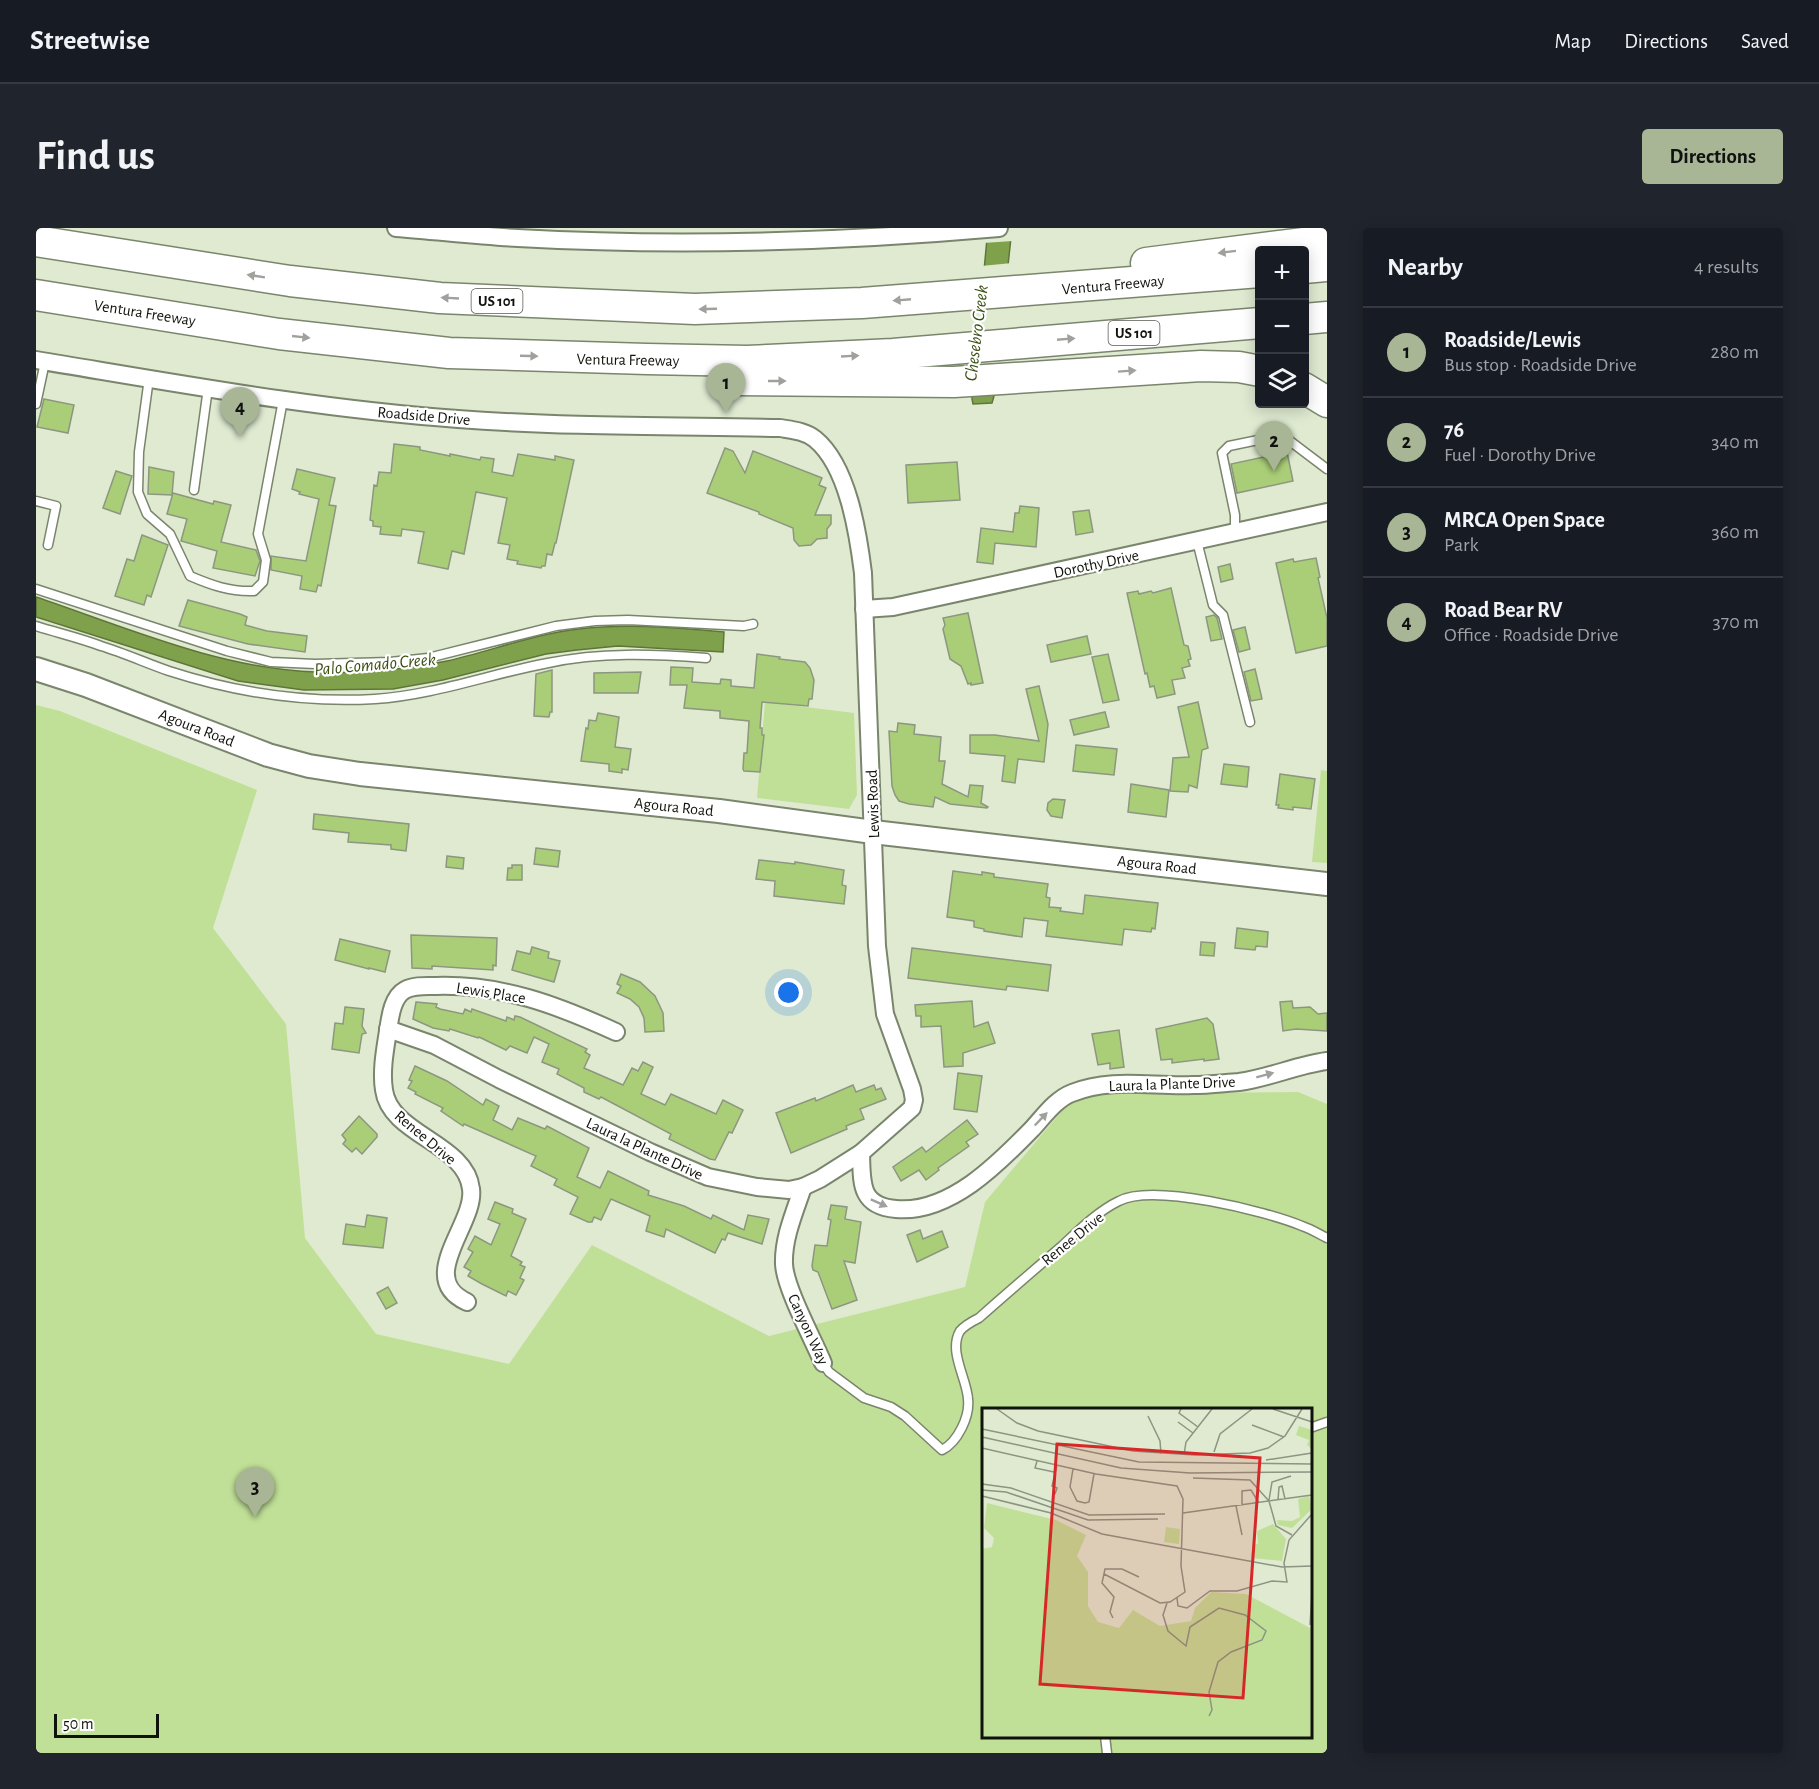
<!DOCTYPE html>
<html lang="en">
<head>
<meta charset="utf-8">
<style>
  :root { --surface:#171b24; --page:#20242c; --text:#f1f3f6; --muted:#9ea1a6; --line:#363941; --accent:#a8b695 }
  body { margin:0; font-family:"Alegreya Sans",sans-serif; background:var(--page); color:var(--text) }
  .controls { position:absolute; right:18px; top:18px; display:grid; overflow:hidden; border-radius:6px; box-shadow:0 3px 15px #0003 }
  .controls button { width:54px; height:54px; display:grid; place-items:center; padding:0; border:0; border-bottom:2px solid var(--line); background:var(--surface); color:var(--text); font:30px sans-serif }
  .scale { position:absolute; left:18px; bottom:15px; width:105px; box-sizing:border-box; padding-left:6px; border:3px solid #10130b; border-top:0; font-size:16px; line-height:21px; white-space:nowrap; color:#10130b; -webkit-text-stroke:4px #fff; paint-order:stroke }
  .you { position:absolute; left:753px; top:765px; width:21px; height:21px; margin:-15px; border:4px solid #fff; border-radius:50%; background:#1a73e8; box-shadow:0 0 0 9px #1a73e833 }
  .badge { display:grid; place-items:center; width:39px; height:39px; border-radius:50%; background:var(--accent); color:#111; font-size:20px; font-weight:700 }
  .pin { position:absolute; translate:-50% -50px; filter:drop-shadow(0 2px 3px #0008) }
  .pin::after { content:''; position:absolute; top:32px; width:21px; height:18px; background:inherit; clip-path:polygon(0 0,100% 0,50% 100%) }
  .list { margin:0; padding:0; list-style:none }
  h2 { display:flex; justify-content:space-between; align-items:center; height:78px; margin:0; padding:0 24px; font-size:26px }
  h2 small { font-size:20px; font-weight:400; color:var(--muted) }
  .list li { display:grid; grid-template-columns:39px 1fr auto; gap:18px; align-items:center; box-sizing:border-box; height:90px; padding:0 24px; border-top:2px solid var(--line) }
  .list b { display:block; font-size:22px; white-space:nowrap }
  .list p { margin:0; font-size:20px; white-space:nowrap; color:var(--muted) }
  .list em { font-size:20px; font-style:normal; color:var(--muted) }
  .icon { flex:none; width:33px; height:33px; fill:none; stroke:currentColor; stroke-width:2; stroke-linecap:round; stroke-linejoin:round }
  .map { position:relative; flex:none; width:1291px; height:1525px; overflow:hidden; border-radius:6px }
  header { display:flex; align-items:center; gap:36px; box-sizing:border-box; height:84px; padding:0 30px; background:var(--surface); border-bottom:2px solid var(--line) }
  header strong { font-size:28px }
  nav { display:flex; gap:33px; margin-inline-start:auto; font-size:21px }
  .intro { display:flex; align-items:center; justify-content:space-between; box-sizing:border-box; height:144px; padding:0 36px }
  h1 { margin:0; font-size:42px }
  .button { padding:15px 27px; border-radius:6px; background:var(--accent); color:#111; font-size:21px; font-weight:700 }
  main { display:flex; gap:36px; padding:0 36px }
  aside { flex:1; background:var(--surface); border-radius:6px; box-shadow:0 3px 15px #0003 }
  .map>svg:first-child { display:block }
  .green { fill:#c1e097; fill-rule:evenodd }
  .water { fill:#7fa14c; stroke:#5e7638; stroke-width:1.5 }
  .pier { fill:#dfead1 }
  .building { fill:#aace78; stroke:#8c977f; stroke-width:1.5 }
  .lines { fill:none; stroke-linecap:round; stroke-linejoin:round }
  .service-casing { stroke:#7a856d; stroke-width:11 }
  .minor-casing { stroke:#7a856d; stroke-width:20 }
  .secondary-casing { stroke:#7a856d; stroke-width:26 }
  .motorway-casing { stroke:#7a856d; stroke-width:33 }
  .service { stroke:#fff; stroke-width:8 }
  .minor { stroke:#fff; stroke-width:16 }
  .secondary { stroke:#fff; stroke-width:22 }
  .motorway { stroke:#fff; stroke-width:30 }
  .oneway { fill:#9fa19d }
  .labels { text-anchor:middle; stroke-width:4.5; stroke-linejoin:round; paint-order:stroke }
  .shield { fill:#fff; stroke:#585a54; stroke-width:1.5 }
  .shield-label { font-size:15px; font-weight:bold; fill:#10130b }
  .street-label { font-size:16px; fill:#10130b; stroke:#fff }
  .water-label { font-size:18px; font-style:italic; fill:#3a5012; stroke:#fff }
  .inset-road { fill:none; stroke:#8c9482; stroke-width:1.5 }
  .view { fill:#d62828; fill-opacity:0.15; stroke:#d62828; stroke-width:3 }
  .inset-edge { fill:none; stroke:#10130b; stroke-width:3 }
</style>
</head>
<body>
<header>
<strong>Streetwise</strong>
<nav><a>Map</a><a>Directions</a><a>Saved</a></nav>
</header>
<div class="intro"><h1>Find us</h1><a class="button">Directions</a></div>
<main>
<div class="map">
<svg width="1291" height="1525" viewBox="0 0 1291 1525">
  <rect width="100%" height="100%" fill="#dfead1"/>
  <g class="green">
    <polygon points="729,474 818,485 821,567 813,581 721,570"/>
    <path d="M0,477L24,483L221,562L177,700L250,796L269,1010L340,1106L473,1136L556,1017L733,1108L929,1059L949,974L1040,866L1262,864L1291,876V1525H0ZM948,1182H1274V1508H948Z"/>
    <polygon points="1285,542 1291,543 1291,635 1276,634"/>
  </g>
  <g class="water">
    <polygon points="952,0 976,0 958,168 956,175 937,176 936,171"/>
    <path d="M0,369C89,399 184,441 280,444C323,446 368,442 411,433C455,423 498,406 543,401C591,395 640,400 688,404L687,424L582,418L541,422L510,426L407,452L357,461L268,462L202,453L0,389Z"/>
  </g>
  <g class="pier">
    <polygon points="949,0 979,0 977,13 947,15"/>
    <polygon points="976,35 962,161 934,162 945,38"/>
  </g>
  <g class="building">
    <polygon points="8,171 38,177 32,205 1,199"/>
    <polygon points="358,216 384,219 384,222 414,228 414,226 444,232 445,229 458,231 456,244 477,248 482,226 519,232 519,228 538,232 520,315 519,315 516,327 511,326 509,338 506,338 505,340 481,336 482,333 471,331 474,317 462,315 471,270 440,264 428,326 416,323 412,341 382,335 388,304 366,301 365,308 344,306 345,299 337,298 337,293 334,292 338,257 341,258 343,244 355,245"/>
    <polygon points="689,220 697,223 709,245 717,223 786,250 783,257 790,260 779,287 795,287 795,296 791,301 791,310 781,311 775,317 763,318 758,312 757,300 723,286 723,284 671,265"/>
    <polygon points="1251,224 1257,253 1201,265 1195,236"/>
    <polygon points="921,234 924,272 872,275 870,237"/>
    <polygon points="113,239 138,244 136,267 112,266"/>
    <polygon points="261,241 299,250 293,277 300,278 285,358 282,357 280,364 264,361 266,348 235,342 235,328 270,333 283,271 263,266 264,264 256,261"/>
    <polygon points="80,243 96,248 84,286 67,280"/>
    <polygon points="137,265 177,276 178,273 195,277 185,314 220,322 224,333 219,348 177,340 181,323 145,313 151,291 131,286"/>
    <polygon points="984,278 1003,280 1000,319 959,315 957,336 941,334 945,300 977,304 979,285 983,285"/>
    <polygon points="1053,282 1057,304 1040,307 1037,284"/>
    <polygon points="106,307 132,317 115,369 111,367 108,377 79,368 91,331 98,333"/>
    <polygon points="1280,330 1284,349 1282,350 1291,390 1291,418 1260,425 1240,335 1257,331 1258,334"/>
    <polygon points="1194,336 1197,351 1185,354 1182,339"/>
    <polygon points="1135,360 1148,417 1152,418 1155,431 1152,432 1154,438 1146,440 1149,450 1136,452 1139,466 1121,470 1118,458 1114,459 1111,445 1109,446 1091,365 1102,363 1103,366 1115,363 1117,365"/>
    <polygon points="152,372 204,386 211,389 209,397 231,403 271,408 269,424 212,416 143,398"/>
    <polygon points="932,385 947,455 935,457 935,455 932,456 925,438 914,431 907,401 909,397 907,390"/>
    <polygon points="1178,387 1181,390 1186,411 1175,413 1170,389"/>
    <polygon points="1209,399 1214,421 1203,424 1197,402"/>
    <polygon points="1051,408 1055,426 1015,434 1011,417"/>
    <polygon points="721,426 744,429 743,431 769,434 774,440 778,452 776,471 773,471 772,478 726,474 724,500 726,500 726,507 728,507 724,544 708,543 707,541 708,525 711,525 713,493 684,490 684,483 648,480 651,457 634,457 635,439 657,440 656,454 684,456 685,451 695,452 695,458 718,460"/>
    <polygon points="1072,426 1083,472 1067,475 1056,429"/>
    <polygon points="1219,441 1226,471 1215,473 1208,444"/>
    <polygon points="516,442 516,484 514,484 513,489 498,488 500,446"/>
    <polygon points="605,444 602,465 558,465 558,445"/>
    <polygon points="1003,458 1012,496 1008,534 982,531 979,555 966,553 969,528 934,525 934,507 959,507 1003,513 990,461"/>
    <polygon points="1162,474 1172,520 1166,522 1161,560 1153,557 1152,564 1134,563 1137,530 1153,529 1142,479"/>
    <polygon points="1069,484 1073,499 1038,507 1034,492"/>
    <polygon points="562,485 583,489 579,519 595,521 592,542 586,541 586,545 573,543 573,536 545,533 550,500 552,501 553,492 560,493"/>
    <polygon points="862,495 879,497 878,506 905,509 903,533 909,533 906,556 932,569 934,557 947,558 945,575 952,579 951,580 914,576 899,569 897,579 873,576 863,573 859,567 856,558 853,503 861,504"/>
    <polygon points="1040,517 1081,521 1078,547 1037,543"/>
    <polygon points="1188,536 1213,539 1211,559 1185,556"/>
    <polygon points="1244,546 1279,551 1275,581 1257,579 1257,582 1242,580 1243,577 1240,577"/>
    <polygon points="1095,556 1133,562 1130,589 1092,584"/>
    <polygon points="1017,571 1029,572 1026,590 1015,588 1011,582 1012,575"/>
    <polygon points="278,586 373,596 370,623 355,621 355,617 312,614 313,605 277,601"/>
    <polygon points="500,620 524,623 522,639 498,636"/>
    <polygon points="411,628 428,630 427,641 410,639"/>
    <polygon points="723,632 759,636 759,634 808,642 806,657 810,658 808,676 738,668 739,653 720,651"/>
    <polygon points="476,637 486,637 486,652 471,652 472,640 476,640"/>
    <polygon points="917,643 946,647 946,644 958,646 958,649 1012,656 1010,669 1014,670 1013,679 1025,680 1024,683 1047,686 1049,667 1122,675 1119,701 1116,700 1115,704 1088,701 1086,717 1010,708 1012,693 988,690 986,709 948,703 948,701 938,699 938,693 911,689"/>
    <polygon points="1201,700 1232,704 1231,719 1220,718 1219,722 1199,720"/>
    <polygon points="375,707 461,710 460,738 457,737 457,742 396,738 396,741 376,740"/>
    <polygon points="304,711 354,723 349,744 333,740 333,741 299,732"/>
    <polygon points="1165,714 1179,715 1178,728 1164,727"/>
    <polygon points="496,719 513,724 512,730 524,733 518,754 476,742 481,723 494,726"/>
    <polygon points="876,720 1015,737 1012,763 971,758 970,762 872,750"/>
    <polygon points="585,746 604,754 619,768 627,785 628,803 609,804 608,790 603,779 594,771 581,765 585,758 581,756"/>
    <polygon points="936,773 938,799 952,794 959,815 927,825 927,838 908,839 905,798 885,799 885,788 880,788 879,777"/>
    <polygon points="1256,773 1257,780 1274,779 1282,786 1291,785 1291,803 1260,801 1247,803 1244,774"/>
    <polygon points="380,774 401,776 400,779 404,781 427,786 429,781 435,784 436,781 470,793 471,789 478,792 479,788 484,789 551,821 549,824 554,827 548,840 587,857 596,840 602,843 607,834 617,839 605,866 629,877 635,866 680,886 687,872 707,882 696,905 693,904 679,932 674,931 633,911 635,906 565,869 563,871 548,864 548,860 521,846 523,841 506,834 513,816 498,809 491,825 474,818 470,822 443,809 442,810 414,801 413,803 397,800 377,791"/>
    <polygon points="309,779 328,781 326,798 330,805 326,806 323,825 296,821 299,795 307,796"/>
    <polygon points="1171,790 1177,796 1183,831 1168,833 1168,831 1136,835 1136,831 1125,832 1120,801"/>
    <polygon points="1083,802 1088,839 1074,841 1074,835 1062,837 1056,806"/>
    <polygon points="379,838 411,853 447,877 450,871 463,878 457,892 476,902 482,890 509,901 511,898 553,920 541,949 564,960 572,943 613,963 612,967 648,978 675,991 677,987 708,1002 712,987 733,991 726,1016 692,1005 689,1012 686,1011 679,1025 630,1001 628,1009 610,1003 614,988 575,971 565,992 558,989 556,994 552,994 534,986 542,969 518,957 521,951 495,938 500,928 428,896 427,898 405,883 407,880 379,866 380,864 372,860 376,853 373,852"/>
    <polygon points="922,845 946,848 941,884 918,881"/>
    <polygon points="817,857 820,864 838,857 840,862 845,860 850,871 824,881 828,891 810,898 811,901 755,925 740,885 779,870 780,873"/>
    <polygon points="323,888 341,906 341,909 326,926 320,920 316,924 307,916 310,912 306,907"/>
    <polygon points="931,892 942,906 930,914 933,918 902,940 903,942 890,952 883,942 865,953 857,939 886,919 890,924"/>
    <polygon points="459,974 477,981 476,985 490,991 475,1028 486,1034 484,1037 489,1039 484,1050 488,1052 480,1067 472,1063 470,1068 446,1056 432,1048 435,1043 428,1039 437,1024 432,1021 439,1008 455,1017 464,996 452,991"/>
    <polygon points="795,977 811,979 809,991 825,994 819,1035 808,1033 821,1072 796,1081 782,1044 777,1042 776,1038 779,1017 791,1018 795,992 792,991"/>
    <polygon points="331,987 351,990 347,1020 307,1016 310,996 329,999"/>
    <polygon points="884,1002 887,1011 906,1003 912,1019 881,1034 871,1007"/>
    <polygon points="352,1059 361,1075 350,1081 341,1065"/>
  </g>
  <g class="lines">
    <g class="service-casing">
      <g id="service">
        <path d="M113,150L103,224L102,264L111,286L134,306L154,348C175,357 194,364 218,363L227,354L230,332L222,306L247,172"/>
        <polyline points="0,176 9,134"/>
        <polyline points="158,262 172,160"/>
        <polyline points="0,273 20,278 12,317"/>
        <polyline points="1199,304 1199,287 1186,225 1193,218 1246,207 1291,241"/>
        <polyline points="1161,313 1177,377 1187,387 1214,494"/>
        <polyline points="0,361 191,423 235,434 279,436 354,434 392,430 520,398 559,393 592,392 708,398 717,396"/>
        <path d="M0,398C22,405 44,410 65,418C88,425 110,435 133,443C198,464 270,475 339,471C398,467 454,446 512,435C565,424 616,426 670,430"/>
        <path d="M787,1135L793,1144L828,1170L855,1179L869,1188L906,1222C922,1214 934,1188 932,1171C931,1151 912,1123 924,1103C928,1098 937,1093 943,1090C970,1066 998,1042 1026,1018C1043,1002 1062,983 1083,973C1117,955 1230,983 1266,998C1275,1001 1283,1006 1291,1010"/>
        <polyline points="1274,1200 1291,1194"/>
        <polyline points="1069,1508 1071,1525"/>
      </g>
    </g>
    <g class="minor-casing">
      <g id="minor">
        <path d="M360,0C401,3 442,8 482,10C643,19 803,14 963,0"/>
        <path d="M0,132C140,155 280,181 422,191C529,199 637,198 744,200C756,202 769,203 779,211C812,238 822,305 827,345L841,718L849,786L876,861L878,872L876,880L825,925L784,951L767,959L753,962L721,959L672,949L614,924L463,851L398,817L352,801"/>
        <polyline points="828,381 857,379 1291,284"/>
        <path d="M825,925C826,954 823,978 860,981C913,986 962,936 996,901C1008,888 1020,871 1036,865C1075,849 1117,859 1157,857C1172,857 1188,855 1203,854C1233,850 1261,837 1291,833"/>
        <path d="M767,959C759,983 747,1010 748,1036C749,1060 777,1111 787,1135"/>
        <path d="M431,1074C379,1050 440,996 435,961C430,915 354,907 348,862C345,843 349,822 352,803C354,790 356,769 369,762C378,757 390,758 400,758C466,756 521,777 580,804"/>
      </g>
    </g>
    <g class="secondary-casing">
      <polyline id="secondary" points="0,441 50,457 232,527 273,538 324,546 683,583 837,604 1291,656"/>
    </g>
    <g class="motorway-casing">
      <g id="motorway">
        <polyline points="0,13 254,53 404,70 659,81 826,75 1224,44"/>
        <polyline points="1110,35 1291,12"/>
        <polyline points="1268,40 1291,38"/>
        <polyline points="0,67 243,106 413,125 611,131 711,133 857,126 1224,95"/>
        <polyline points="1268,91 1291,89"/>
        <polyline points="700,152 918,154 1165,138 1203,139 1224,143"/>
        <polyline points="1268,160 1291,174"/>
      </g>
    </g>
    <use href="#service" class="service"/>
    <use href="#minor" class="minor"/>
    <use href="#secondary" class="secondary"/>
    <use href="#motorway" class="motorway"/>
  </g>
  <defs><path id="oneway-solid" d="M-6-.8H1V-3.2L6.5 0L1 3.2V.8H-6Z" transform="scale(1.5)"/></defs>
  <g class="oneway">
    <use href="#oneway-solid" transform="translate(1191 24) rotate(173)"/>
    <use href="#oneway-solid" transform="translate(220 48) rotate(-171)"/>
    <use href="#oneway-solid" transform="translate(414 70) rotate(-177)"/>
    <use href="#oneway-solid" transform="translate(866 72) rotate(175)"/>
    <use href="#oneway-solid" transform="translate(672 81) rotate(178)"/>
    <use href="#oneway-solid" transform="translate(265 109) rotate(6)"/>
    <use href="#oneway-solid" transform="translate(1030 111) rotate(-5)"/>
    <use href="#oneway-solid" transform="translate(493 128) rotate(2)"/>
    <use href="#oneway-solid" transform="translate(814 128) rotate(-3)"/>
    <use href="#oneway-solid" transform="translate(1091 143) rotate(-4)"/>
    <use href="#oneway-solid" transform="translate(741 153)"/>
    <use href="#oneway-solid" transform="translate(1229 847) rotate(-15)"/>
    <use href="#oneway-solid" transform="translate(1005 891) rotate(-46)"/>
    <use href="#oneway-solid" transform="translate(843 975) rotate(24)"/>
  </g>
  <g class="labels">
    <g class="shield">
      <rect x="435.5" y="61" width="51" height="24" rx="4.5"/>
      <rect x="1072.5" y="93" width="51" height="24" rx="4.5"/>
    </g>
    <g class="shield-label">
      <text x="461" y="78">US 101</text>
      <text x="1098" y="110">US 101</text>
    </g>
    <g class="street-label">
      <text transform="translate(1077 56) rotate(-5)" y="6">Ventura Freeway</text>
      <text transform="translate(109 84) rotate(9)" y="6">Ventura Freeway</text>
      <text transform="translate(592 131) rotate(1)" y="6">Ventura Freeway</text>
      <text transform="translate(388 187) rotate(5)" y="6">Roadside Drive</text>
      <text transform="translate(1060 335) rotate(-12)" y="6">Dorothy Drive</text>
      <text transform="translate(161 499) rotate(21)" y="6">Agoura Road</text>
      <text transform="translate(836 576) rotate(-92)" y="6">Lewis Road</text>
      <text transform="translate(638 578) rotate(6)" y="6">Agoura Road</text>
      <text transform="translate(1121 636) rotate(6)" y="6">Agoura Road</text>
      <text transform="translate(455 764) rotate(9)" y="6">Lewis Place</text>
      <text transform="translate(1136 855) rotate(-2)" y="6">Laura la Plante Drive</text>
      <text transform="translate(390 909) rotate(40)" y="6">Renee Drive</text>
      <text transform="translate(609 920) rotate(25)" y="6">Laura la Plante Drive</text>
      <text transform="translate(1036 1010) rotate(-39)" y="6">Renee Drive</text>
      <text transform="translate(773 1101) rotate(65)" y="6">Canyon Way</text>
    </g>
    <g class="water-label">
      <text transform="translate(940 105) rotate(-83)" y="6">Chesebro Creek</text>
      <text transform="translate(339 436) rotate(-5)" y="6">Palo Comado Creek</text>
    </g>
  </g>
  <g transform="translate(946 1180)">
    <rect width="330" height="330" fill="#dfead1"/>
    <path d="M317,18L330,22L329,40L325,37L327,32L314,27ZM327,88L330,101L310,120L296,117L295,112L310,113L318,109L316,91ZM5,95L74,112L104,127L95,148L106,164V198L116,214L137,220L151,202L178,218L209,213L213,200L229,184L264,186L330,221V329H0V141L10,139L12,130L2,120ZM291,116L304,131L300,153L269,150L271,135L276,136L275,123ZM184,119L198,121L197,136L182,134Z" fill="#c1e097"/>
    <path class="inset-road" d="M15,1L35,15L56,23L151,43L213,47L268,45L286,40L303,28L320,1M199,1L197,5L216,19M291,1L330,14M166,8L178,33L179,46M196,14L211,25M270,17L302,29M0,21L157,54L330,56M0,29L139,60L208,65L330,64M0,40L114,66L195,78L201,91L199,158L203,184L188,194L178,195L122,166M232,44L238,26L270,1M202,47L204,34L230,1M284,52L330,45M55,53L53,60L72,64M91,61L88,79L95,93L103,95L107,94L112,66M211,70L268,72L287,93M0,76L29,80L107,107L183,106M0,82L24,84L106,112L176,111M73,86L75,80L70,78L75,57M0,88L69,105L120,126L300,159L330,158M287,92L290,74L309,68M296,92L297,79L300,78L303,91M287,93L294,118L310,127M260,97V83L269,82L277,95M254,98L260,127M201,105L330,87M195,190L196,198L205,200L228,183H255L290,173L305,174L302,155L307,132L330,106M185,195L181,207L186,223L204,238L208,219L237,200L263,207L284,223L280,232L249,244L236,254L227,284L230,302L227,308M131,210L128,204L132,189L120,175L123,161H140L157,169M328,217L330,184"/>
    <path class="view" d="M75,36L278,50L261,290L58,276Z"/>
    <rect width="330" height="330" class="inset-edge"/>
  </g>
</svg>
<div class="controls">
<button>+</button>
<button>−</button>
<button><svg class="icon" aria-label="layers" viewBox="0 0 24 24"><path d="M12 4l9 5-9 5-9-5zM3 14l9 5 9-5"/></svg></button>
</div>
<div class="scale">50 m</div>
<div class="you"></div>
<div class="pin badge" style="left:690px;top:185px">1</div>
<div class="pin badge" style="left:1238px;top:243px">2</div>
<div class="pin badge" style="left:219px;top:1289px">3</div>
<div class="pin badge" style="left:204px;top:209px">4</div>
</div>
<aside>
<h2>Nearby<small>4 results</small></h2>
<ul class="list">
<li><span class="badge">1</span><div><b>Roadside/Lewis</b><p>Bus stop · Roadside Drive</p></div><em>280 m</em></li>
<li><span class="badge">2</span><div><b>76</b><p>Fuel · Dorothy Drive</p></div><em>340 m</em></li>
<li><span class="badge">3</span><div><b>MRCA Open Space</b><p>Park</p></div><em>360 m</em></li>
<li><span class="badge">4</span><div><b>Road Bear RV</b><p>Office · Roadside Drive</p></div><em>370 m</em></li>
</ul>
</aside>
</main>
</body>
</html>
